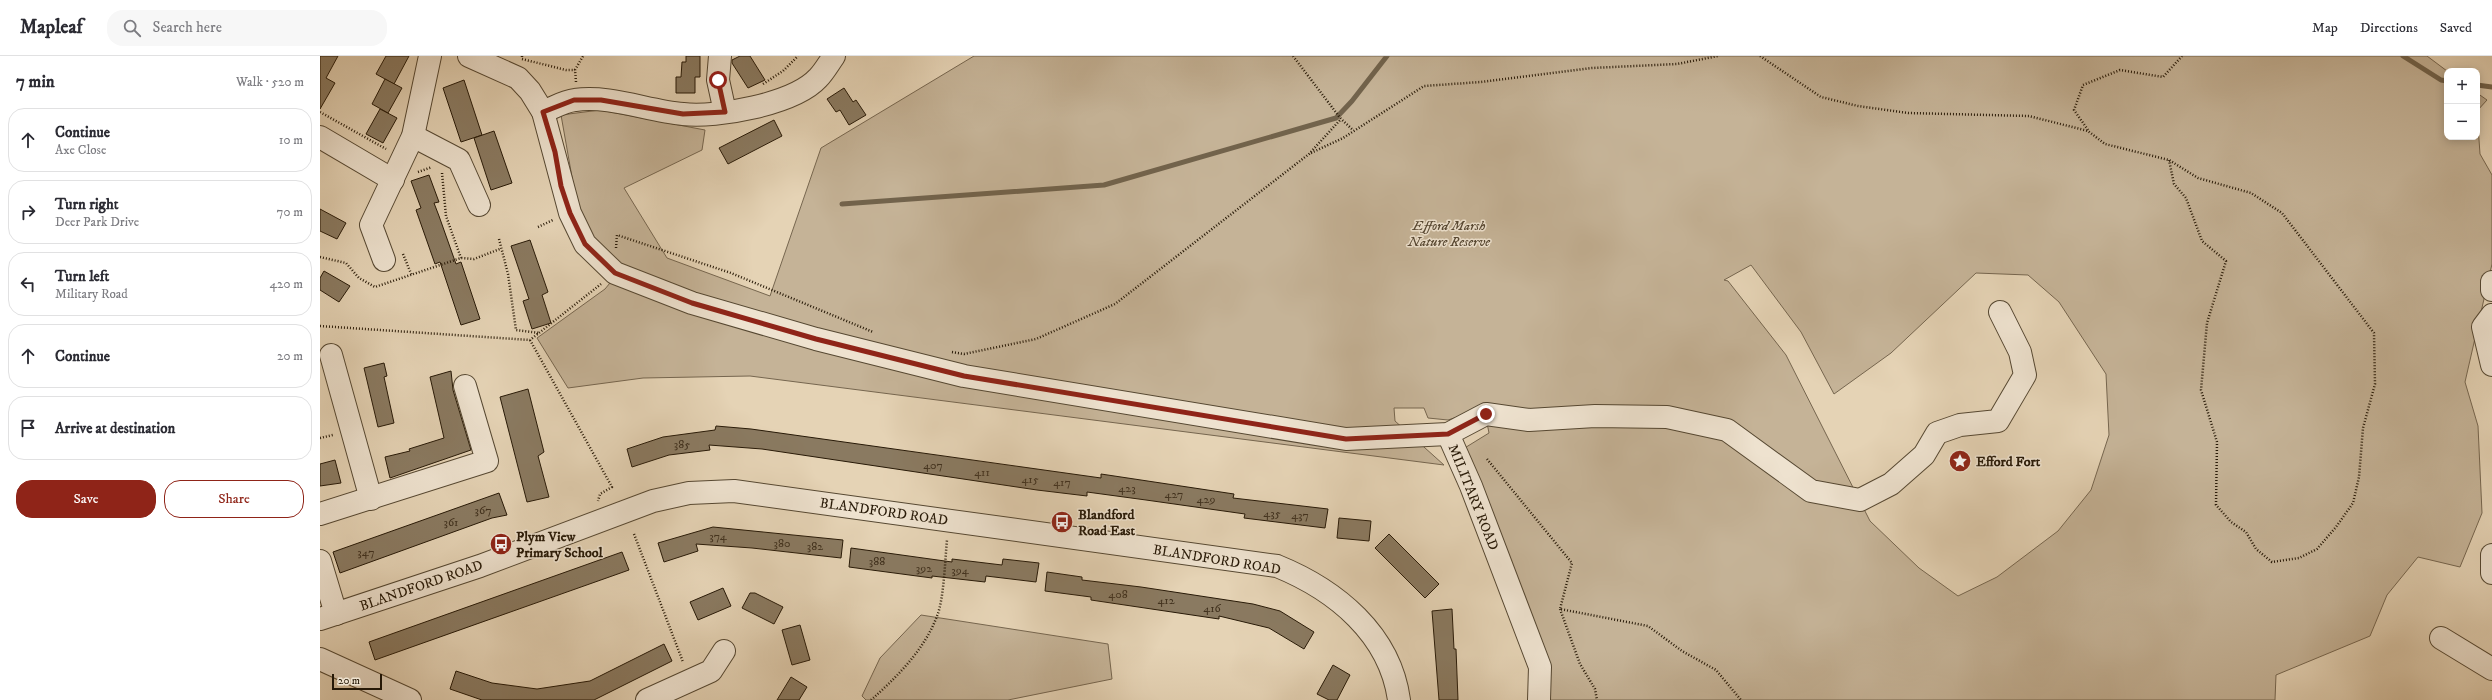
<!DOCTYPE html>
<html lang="en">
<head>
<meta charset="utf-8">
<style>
  :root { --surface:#fff; --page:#f7f7f7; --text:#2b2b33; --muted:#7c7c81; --line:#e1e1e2; --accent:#8f2418 }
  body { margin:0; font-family:"IM FELL DW Pica",serif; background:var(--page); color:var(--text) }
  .controls { position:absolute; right:12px; top:12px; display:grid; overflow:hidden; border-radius:8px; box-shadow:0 2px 10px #0003 }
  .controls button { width:36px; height:36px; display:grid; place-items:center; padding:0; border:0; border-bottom:1px solid var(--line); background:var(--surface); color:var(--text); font:20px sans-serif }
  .scale { position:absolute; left:12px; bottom:10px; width:50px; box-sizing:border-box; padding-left:4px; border:2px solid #271907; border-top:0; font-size:11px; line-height:14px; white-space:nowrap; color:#271907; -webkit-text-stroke:3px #eee2cf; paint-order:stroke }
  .stop { position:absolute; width:12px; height:12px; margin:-9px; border:3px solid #8f2418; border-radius:50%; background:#fff }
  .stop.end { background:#8f2418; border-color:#fff; box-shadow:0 1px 4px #0008 }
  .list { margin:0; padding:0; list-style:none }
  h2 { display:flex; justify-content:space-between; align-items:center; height:52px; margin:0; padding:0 16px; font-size:17px }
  h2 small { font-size:13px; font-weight:400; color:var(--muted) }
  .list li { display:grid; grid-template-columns:26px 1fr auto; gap:12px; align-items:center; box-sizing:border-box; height:64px; margin:0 8px 8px; padding:0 8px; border:1px solid var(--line); border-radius:16px }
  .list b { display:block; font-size:15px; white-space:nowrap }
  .list p { margin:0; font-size:13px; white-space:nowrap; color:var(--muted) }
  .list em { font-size:13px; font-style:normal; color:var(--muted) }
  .actions { display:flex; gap:8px; padding:12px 16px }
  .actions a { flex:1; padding:9px 0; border:1px solid var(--accent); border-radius:16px; text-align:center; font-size:14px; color:var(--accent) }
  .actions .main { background:var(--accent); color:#fff }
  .icon { flex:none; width:22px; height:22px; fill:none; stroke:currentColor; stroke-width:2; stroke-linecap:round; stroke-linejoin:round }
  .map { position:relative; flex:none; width:2172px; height:644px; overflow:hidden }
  header { display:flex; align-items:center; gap:24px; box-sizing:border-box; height:56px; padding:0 20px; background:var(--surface); border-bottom:1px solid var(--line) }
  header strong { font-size:19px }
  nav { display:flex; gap:22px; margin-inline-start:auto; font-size:14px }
  .search { width:280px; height:36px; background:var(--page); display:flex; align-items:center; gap:10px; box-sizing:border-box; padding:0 14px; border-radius:16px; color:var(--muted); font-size:15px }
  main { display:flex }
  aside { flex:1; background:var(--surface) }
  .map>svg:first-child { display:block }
  .green { fill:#c5b397; stroke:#76664f; fill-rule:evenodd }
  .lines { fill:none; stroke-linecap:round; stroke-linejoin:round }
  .stream { stroke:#72634c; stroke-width:5 }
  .building { fill:#8a7a61; stroke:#271907 }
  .minor-casing { stroke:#564832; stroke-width:24 }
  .path { stroke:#271907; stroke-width:2.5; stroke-dasharray:1 2; stroke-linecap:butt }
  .minor { stroke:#eee2cf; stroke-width:22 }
  .route { stroke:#8f2418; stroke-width:5 }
  .labels { text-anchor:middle; stroke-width:3; stroke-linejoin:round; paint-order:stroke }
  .number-label { font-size:12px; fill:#40311e }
  .park-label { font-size:14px; font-style:italic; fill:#564732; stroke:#eee2cf }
  .poi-label { font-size:14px; font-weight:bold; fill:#271907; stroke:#eee2cf; text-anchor:start }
  .street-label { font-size:14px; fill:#271907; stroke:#eee2cf }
</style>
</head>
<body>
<header>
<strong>Mapleaf</strong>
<div class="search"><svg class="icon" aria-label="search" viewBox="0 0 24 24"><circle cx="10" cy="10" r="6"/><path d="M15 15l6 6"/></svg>Search here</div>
<nav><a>Map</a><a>Directions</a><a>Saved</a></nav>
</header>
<main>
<aside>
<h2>7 min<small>Walk · 520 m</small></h2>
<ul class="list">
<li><svg class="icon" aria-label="ahead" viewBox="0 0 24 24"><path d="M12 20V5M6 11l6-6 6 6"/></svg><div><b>Continue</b><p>Axe Close</p></div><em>10 m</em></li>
<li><svg class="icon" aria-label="right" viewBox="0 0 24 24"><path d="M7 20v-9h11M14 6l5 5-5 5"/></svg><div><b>Turn right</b><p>Deer Park Drive</p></div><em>70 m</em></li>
<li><svg class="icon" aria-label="left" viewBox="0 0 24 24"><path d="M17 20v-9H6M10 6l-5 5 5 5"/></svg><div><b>Turn left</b><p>Military Road</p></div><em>420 m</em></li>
<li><svg class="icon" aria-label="ahead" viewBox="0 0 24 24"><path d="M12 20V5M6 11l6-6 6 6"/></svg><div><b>Continue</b></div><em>20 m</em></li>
<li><svg class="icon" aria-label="arrive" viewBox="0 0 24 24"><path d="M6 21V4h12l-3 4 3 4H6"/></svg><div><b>Arrive at destination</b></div></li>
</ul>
<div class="actions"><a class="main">Save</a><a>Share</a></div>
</aside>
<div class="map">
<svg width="2172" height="644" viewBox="0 0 2172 644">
  <rect width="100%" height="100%" fill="#e5d3b5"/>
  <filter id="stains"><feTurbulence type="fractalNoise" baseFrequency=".005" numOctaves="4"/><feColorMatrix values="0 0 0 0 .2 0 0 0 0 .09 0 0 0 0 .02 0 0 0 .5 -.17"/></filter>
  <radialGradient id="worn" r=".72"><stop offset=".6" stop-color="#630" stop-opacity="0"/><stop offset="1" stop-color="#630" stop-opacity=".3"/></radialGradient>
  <g class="green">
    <path d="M654,0H2107L2127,15V81H2157V37L2167,44L2157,55L2160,98L2172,119V208L2145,326L2158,370L2162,457L2140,511L2098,501L2067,539L2050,580L1956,619L1955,644H1224L1143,393L1169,377L1164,352L1128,364L1108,362L1104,352H1074L1075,365L1124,409L430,320L323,322L248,332L217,282L285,233L304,210L274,185L258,155L241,59L280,54L385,74L382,94L304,132L347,202L450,240L501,92ZM1431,209L1481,276L1514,338L1571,297L1656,217L1708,219L1739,246L1786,318L1789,379L1771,434L1738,475L1677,521L1638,540L1599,512L1550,465L1466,299L1408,225L1404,224Z"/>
    <polygon points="601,559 788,588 792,623 688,644 546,644 542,640 560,602"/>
  </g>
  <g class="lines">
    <g class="stream">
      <polyline points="2083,0 2121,24 2127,25"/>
      <polyline points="2157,29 2172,31"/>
      <polyline points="522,148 784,129 1016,62 1032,45 1067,0"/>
    </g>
  </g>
  <g class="building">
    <polygon points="0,0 18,0 6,22 15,27 0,53"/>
    <polygon points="66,0 89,0 74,28 56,18"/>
    <polygon points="366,0 380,0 380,21 375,21 375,37 356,37 356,21 361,21 362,6 366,6"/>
    <polygon points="420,0 430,0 445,24 428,32 412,7 412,4"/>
    <polygon points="65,23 82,32 68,57 52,48"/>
    <polygon points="144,24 162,79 141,86 123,32"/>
    <polygon points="524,32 533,46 536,44 546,59 529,69 520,54 516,56 507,43"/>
    <polygon points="60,53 77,62 63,87 46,78"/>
    <polygon points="454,64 462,80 408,108 399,92"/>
    <polygon points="174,75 192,127 171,134 154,82"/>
    <polygon points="109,119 119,146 114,147 119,160 136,208 141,206 160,263 141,269 120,206 115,208 96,154 101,152 91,125"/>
    <polygon points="0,153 26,167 17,183 0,175"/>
    <polygon points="210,184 228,236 222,239 231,267 212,273 203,245 209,243 191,190"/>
    <polygon points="4,215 30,230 19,246 0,234 0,222"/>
    <polygon points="64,307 67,320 64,321 74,367 58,371 44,312"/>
    <polygon points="131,315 133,334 151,394 70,422 65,401 90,395 89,393 124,382 110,321"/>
    <polygon points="208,333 224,396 218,400 229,441 207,446 180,341"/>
    <polygon points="396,370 431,373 781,422 781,418 914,438 913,442 1008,453 1005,472 924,462 925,458 826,444 767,436 767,440 717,434 442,393 389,389 390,394 349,399 312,411 307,393 343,381 395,374"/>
    <polygon points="15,404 21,427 0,430 0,408"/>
    <polygon points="179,437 187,459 172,462 20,517 13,496"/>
    <polygon points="1019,462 1051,465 1049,485 1017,482"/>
    <polygon points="393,471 523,484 521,502 432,492 376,488 378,495 344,506 338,487"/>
    <polygon points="1069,478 1119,528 1105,542 1055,492"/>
    <polygon points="531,492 632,506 632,503 682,509 683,503 719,507 716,526 666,520 665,526 612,520 612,522 529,511"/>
    <polygon points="302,496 309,514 55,604 49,586"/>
    <polygon points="727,516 762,521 762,524 821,531 933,548 960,555 994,576 984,593 949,572 899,560 899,563 771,544 771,541 725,535"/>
    <polygon points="403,532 411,550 378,564 370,546"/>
    <polygon points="430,537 435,537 463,551 454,568 422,552"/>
    <polygon points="1132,553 1134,593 1136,593 1138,644 1119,644 1112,555"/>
    <polygon points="480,569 490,604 472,609 462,574"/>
    <polygon points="344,588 352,605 274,644 162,644 130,633 136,615 172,627 217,633 270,625"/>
    <polygon points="1013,609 1030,619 1017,644 1009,644 997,638"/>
    <polygon points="471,621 487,631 479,644 457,644"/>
  </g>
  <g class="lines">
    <g class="minor-casing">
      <g id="minor">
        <polyline points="149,0 198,22 210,35 223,56 250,157 265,188 295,217 372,247 496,283 644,320 1026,383 1128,378 1166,358 1209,364 1275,360 1347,361 1407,374 1491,435 1540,444 1571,428 1604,399 1617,377 1640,369 1678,365 1705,319 1700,296 1680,256"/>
        <polyline points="400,0 398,24 405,56"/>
        <path d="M223,56C233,52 244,45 255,44C290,39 328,55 363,58C397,62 474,48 498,22C504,16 509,7 514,0"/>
        <polyline points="93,80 139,104 159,149"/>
        <polyline points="0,81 73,124"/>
        <polyline points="64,204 51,169 93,80 110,0"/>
        <polyline points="2172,226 2172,234"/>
        <polyline points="2172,259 2163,271 2172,309"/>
        <polyline points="11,299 51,443"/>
        <polyline points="1128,378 1151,430 1220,611 1219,644"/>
        <polyline points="0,458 167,405 145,330"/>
        <polyline points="2172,499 2172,517"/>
        <polyline points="0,505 16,558"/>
        <path d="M0,563L160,510L333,445L369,437L414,435L957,510C1016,534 1070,578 1079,644"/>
        <polyline points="2121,582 2172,613"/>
        <polyline points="0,603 90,644"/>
        <polyline points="327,644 391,615 404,595"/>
      </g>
    </g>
    <g class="path">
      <polyline points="202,0 202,3 246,14 255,14"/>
      <polyline points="973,0 1021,63 1033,74"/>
      <polyline points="1440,0 1501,41 1538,50 1588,57 1709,60 1768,75 1785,88 1849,104 1878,122 1931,137 1962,157 2054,277 2055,328 2043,372 2039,421 2033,447 2016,471 1997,493 1979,502 1952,506 1936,493 1926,476 1911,466 1896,449 1897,386 1881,334 1887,267 1906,205 1882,185 1866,142 1854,128 1849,104"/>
      <polyline points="256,26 255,14 263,0"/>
      <polyline points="443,28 463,15 478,0"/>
      <polyline points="0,56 66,93"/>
      <polyline points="1768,74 1754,54 1763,29 1800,14 1843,21 1862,0"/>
      <polyline points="991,97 1023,82 1104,30 1161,26 1272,12 1357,8 1398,0"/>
      <polyline points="98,116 112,111"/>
      <polyline points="122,117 126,160 141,202"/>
      <polyline points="218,171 233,164"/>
      <polyline points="179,183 188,218 196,274 220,277"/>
      <polyline points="296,192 297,179 411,217 553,276"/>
      <polyline points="83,198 92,220"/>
      <polyline points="0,201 26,207 39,222 55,231 141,202 154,203 180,193"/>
      <polyline points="0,270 210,284 281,228"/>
      <polyline points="210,284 292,431 280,438 278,445"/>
      <polyline points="632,296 644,298 716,283 795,248 989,98 1021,63"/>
      <polyline points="0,382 13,379"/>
      <polyline points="1167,403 1252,507 1240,553 1328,570 1362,595 1396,614 1421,644"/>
      <polyline points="314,478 363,606"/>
      <polyline points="1240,553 1260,608 1275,633 1277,644"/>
      <path d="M551,644C577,621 605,593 617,560C624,543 625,504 627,484"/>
    </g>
    <use href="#minor" class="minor"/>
  </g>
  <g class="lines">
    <polyline class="route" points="398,24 405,56 363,58 281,44 254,44 223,56 235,96 241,130 250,157 265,188 295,217 372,247 496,283 644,320 1026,383 1128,378 1166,358"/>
  </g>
  <defs>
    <g id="sight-disc" transform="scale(1.15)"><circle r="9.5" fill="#8f2418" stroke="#eee2cf"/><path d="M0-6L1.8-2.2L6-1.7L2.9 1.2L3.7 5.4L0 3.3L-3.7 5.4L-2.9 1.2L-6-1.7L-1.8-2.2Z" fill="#fff"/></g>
    <g id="bus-disc" transform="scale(1.15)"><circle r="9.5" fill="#8f2418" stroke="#eee2cf"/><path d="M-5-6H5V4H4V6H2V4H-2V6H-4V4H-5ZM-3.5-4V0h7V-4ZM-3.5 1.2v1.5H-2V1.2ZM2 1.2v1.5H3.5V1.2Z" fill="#fff"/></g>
  </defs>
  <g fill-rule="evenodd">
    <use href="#sight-disc" x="1640" y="405"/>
    <use href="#bus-disc" x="742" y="466"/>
    <use href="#bus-disc" x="181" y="488"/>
  </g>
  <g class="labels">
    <g class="number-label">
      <text x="362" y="392">385</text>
      <text x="613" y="413">407</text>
      <text x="662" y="420">411</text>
      <text x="710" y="427">415</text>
      <text x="742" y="430">417</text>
      <text x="807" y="436">423</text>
      <text x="854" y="442">427</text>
      <text x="886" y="447">429</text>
      <text x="163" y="458">367</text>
      <text x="952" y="461">435</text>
      <text x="980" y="463">437</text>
      <text x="131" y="470">361</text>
      <text x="398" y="484">374</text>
      <text x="462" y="491">380</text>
      <text x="495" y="494">382</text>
      <text x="46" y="500">347</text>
      <text x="557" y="509">388</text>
      <text x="604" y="516">392</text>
      <text x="640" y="518">394</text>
      <text x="798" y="542">408</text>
      <text x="846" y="548">412</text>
      <text x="892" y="556">416</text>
    </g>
    <g class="park-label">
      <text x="1129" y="174">Efford Marsh<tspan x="1129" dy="16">Nature Reserve</tspan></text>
    </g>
    <g class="poi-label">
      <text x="1656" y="410">Efford Fort</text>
      <text x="758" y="463">Blandford<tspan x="758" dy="16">Road East</tspan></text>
      <text x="196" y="485">Plym View<tspan x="196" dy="16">Primary School</tspan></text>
    </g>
    <g class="street-label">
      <text transform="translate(1154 441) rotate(68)" y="5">MILITARY ROAD</text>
      <text transform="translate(564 455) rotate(8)" y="5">BLANDFORD ROAD</text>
      <text transform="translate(897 503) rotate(9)" y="5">BLANDFORD ROAD</text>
      <text transform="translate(101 529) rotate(-19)" y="5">BLANDFORD ROAD</text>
    </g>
  </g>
  <rect width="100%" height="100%" filter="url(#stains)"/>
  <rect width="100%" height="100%" fill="url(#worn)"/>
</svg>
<div class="controls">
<button>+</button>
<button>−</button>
</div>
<div class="scale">20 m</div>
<div class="stop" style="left:398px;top:24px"></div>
<div class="stop end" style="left:1166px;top:358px"></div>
</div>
</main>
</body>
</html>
